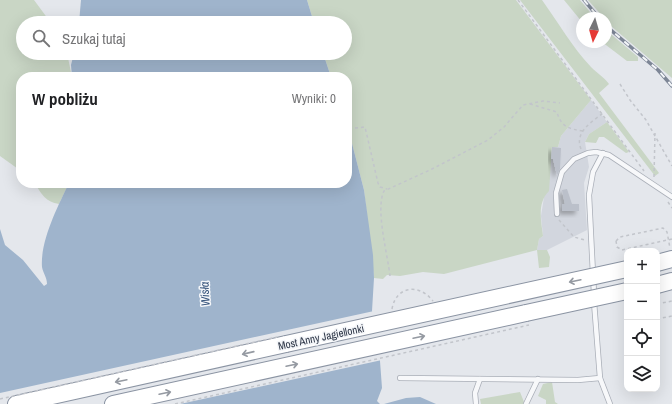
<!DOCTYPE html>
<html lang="pl">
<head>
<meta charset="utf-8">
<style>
  :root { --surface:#fff; --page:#f6f6f6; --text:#202124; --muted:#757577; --line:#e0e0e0 }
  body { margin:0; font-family:"Archivo Narrow",sans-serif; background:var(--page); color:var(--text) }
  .controls { position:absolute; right:12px; bottom:12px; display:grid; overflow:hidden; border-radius:8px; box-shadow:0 4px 16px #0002 }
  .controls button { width:36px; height:36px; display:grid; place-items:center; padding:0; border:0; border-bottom:1px solid var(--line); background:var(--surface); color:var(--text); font:20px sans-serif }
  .compass { position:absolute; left:576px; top:12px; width:36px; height:36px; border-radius:50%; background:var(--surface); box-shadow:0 4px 16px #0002; rotate:185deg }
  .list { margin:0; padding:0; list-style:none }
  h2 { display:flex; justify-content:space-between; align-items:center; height:52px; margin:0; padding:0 16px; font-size:17px }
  h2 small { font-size:13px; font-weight:400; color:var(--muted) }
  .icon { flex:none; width:22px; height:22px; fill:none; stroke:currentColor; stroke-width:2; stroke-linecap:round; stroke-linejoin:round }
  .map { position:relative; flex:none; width:672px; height:404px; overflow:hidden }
  .search { position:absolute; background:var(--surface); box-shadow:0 4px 16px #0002; left:16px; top:16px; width:336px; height:44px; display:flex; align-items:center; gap:10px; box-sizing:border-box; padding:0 14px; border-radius:22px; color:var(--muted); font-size:15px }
  .panel { position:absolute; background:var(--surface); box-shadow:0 4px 16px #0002; left:16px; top:72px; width:336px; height:116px; border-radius:16px }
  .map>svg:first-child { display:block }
  .built { fill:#d2d6de }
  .green { fill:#c9d6c5 }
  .water { fill:#9fb4cc }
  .pier { fill:#e4e7ec }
  .building { fill:#bbc0ca; filter:url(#shadow) }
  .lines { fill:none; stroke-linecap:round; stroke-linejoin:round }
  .service-casing { stroke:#a9aeb7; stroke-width:6 }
  .motorway-casing { stroke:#8b94a3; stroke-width:18 }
  .path { stroke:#c2c5cb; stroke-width:1.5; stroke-dasharray:3 3; stroke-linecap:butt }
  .service { stroke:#f7f8fa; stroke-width:4.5 }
  .motorway { stroke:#fff; stroke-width:16 }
  .rail-casing { stroke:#7d8696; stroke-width:3.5 }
  .rail { stroke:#f4f6f9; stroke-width:2; stroke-dasharray:6; stroke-linecap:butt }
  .motorway-bridge-casing { stroke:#8b94a3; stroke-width:18; stroke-linecap:butt }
  .path-bridge { stroke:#c2c5cb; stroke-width:1.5; stroke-dasharray:3 3; stroke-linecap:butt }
  .motorway-bridge { stroke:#fff; stroke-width:16 }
  .oneway { stroke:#959aa2 }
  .labels { text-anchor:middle; stroke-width:3; stroke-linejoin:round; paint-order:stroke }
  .street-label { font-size:11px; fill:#2b3445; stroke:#f4f6f9 }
  .water-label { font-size:12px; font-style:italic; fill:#34527a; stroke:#f4f6f9 }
</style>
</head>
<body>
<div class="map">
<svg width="672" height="404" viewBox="0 0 672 404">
  <defs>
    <filter id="shadow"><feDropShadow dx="-3.5" dy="3.5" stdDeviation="2" flood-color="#0004"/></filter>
  </defs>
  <rect width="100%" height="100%" fill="#e4e7ec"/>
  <polygon class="built" points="591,100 607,122 589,134 585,142 589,167 584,183 587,230 547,250 537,250 539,239 543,236 541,216 552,147 558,147 561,136"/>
  <g class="green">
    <polygon points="0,0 34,0 51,23 23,23 23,53 67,53 72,77 21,77 21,171 0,156"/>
    <path d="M307,0H516L591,100L561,136L558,147H552L549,191C537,203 541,220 543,236L539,239L537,250H547L550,257L549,267L539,268L537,250L444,274L423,272L400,276L387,275L383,279L374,278L364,190L347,124V77H331L323,53H345V23H314Z"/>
    <path d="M520,0H542C558,22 572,47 591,67C597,73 604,77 609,84L599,93L659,173L655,176Z"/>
    <polygon points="564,0 580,0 595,18 582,18 582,22"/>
    <polygon points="588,0 672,0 672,78 611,26 606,18 604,18"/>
    <polygon points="606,30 638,57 638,61 627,61 602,42 606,42"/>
    <polygon points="607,122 629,152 626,153 604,137 599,137 596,143 585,142 589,134"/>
    <path d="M35,183H69L59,204C46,202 41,194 35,183Z"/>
    <polygon points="552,382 555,402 558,404 546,404 546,400 538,396 543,384"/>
    <polygon points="520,392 524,402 523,404 481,404 480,399"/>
  </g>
  <g class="water">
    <polygon points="81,0 307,0 314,23 79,23"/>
    <polygon points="74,53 323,53 331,77 72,77 71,65"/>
    <path d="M347,124L364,190L373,255L374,278L372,311L378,334L382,388L377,401L380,404H0V229L5,245L23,260L44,286L47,284C47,277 43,273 42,267C40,241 58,206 69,183H347Z"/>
    <polygon points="420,397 436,404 384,404 406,398"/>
  </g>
  <polygon class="pier" points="374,311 380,333 382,360 180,404 0,404 0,393"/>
  <g class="building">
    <polygon points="552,147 561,148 560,169 557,175 553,159 551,159"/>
    <polygon points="567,189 572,204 579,204 579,211 562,211 562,204 565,204 562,190"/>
  </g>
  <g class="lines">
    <g class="service-casing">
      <g id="service">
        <polyline points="557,214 556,193 562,172 574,159 588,153 596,152 609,155 672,197"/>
        <polyline points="594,294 589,195 593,172 603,153"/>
        <polyline points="594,302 600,378 610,404"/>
        <polyline points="400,378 578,380 600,378"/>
        <polyline points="476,404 475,393 480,379"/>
        <polyline points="526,404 538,379"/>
      </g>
    </g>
    <g class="motorway-casing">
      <g id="motorway">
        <polyline points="657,263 672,259"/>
        <polyline points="657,285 672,281"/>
        <polyline points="16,404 286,344"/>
        <polyline points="113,404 526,313"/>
      </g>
    </g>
    <g class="path">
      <polyline points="518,0 644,171"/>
      <polyline points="620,84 630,100 646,120 672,166"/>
      <path d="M530,104L557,112C561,127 569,129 583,131"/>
      <polyline points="355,128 365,127 378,183 380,187 387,189"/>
      <path d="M581,149C574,132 592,122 603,113"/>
      <polyline points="654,177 655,133"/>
      <polyline points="668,202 672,208"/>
      <polyline points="559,220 574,237 585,240"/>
      <polyline points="616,241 620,237 663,228 667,232 670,248"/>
      <path d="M390,276C388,256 375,209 384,191L430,170L488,140L504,127L523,105L543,101L560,103"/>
      <polyline points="657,304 672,301"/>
      <path d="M392,309C396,286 419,283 433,301"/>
      <polyline points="657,319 672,316"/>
    </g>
    <use href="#service" class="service"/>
    <use href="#motorway" class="motorway"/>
    <g class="rail-casing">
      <g id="rail">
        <polyline points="584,0 599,18"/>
        <polyline points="606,26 658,70 672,86"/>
      </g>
    </g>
    <use href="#rail" class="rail"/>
    <g class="motorway-bridge-casing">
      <g id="motorway-bridge">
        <polyline points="526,313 627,291"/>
        <polyline points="286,344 627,269"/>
      </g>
    </g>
    <g class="path-bridge">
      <polyline points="616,241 617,247 622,250 672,239"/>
      <polyline points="0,399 277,337"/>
      <polyline points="175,404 529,325"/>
    </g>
    <use href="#motorway-bridge" class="motorway-bridge"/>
  </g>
  <defs><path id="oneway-shaft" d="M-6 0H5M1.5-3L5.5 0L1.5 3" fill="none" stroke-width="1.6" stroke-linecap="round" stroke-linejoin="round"/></defs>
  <g class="oneway">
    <use href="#oneway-shaft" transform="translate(575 281) rotate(168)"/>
    <use href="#oneway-shaft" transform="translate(419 337) rotate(-12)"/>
    <use href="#oneway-shaft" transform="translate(248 353) rotate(167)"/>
    <use href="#oneway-shaft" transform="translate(292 365) rotate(-12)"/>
    <use href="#oneway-shaft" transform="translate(121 381) rotate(168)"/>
    <use href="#oneway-shaft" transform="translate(165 393) rotate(-12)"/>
  </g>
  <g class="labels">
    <g class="street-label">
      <text transform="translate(321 337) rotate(-12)" y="4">Most Anny Jagiellonki</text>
    </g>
    <g class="water-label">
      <text transform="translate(205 294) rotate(-93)" y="4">Wisła</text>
    </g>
  </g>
</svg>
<div class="controls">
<button>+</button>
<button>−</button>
<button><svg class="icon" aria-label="locate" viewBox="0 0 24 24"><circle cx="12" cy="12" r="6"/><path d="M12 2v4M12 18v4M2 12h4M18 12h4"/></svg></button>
<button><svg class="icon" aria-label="layers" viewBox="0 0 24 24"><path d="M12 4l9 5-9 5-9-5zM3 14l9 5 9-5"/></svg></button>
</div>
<svg class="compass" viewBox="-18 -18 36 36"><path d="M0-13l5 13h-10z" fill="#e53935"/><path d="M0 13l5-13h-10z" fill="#757577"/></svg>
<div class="search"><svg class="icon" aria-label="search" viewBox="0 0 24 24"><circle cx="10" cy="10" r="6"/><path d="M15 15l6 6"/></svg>Szukaj tutaj</div>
<section class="panel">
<h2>W pobliżu<small>Wyniki: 0</small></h2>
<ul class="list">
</ul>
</section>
</div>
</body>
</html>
